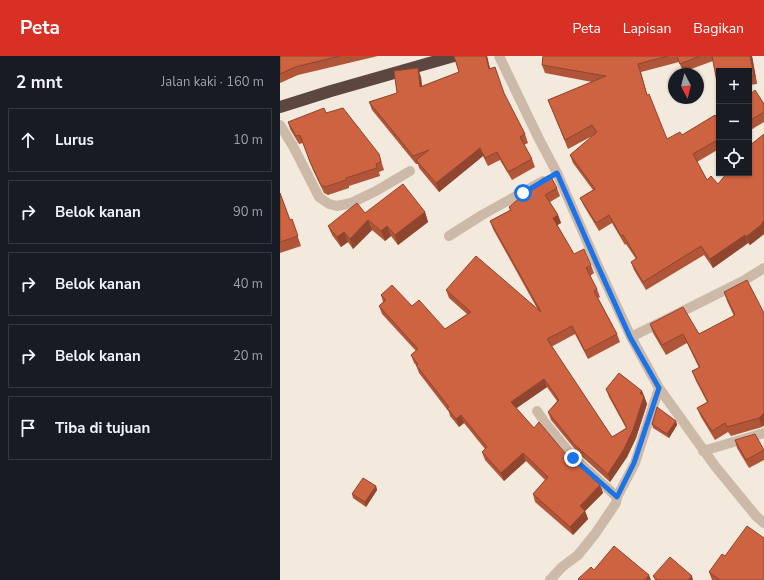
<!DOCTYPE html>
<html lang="id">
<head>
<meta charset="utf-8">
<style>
  :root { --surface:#171b24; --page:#20242c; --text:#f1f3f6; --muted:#9ea1a6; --line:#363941; --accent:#d93025 }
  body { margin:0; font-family:"Nunito Sans",sans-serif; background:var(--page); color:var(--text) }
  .controls { position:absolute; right:12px; top:12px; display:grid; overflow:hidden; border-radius:0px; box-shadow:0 1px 3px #0004 }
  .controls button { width:36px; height:36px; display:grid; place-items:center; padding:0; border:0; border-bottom:1px solid var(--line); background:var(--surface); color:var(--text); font:20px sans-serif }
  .compass { position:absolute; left:388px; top:12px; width:36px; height:36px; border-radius:50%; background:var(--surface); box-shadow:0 1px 3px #0004; rotate:173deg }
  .stop { position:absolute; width:12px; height:12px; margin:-9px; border:3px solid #1a73e8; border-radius:50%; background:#fff }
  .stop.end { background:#1a73e8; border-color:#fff; box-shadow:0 1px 4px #0008 }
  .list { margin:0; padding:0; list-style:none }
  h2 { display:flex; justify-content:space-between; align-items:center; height:52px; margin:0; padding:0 16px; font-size:17px }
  h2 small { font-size:13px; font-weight:400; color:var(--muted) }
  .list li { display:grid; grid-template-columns:26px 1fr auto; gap:12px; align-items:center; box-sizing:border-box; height:64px; margin:0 8px 8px; padding:0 8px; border:1px solid var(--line); border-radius:0px }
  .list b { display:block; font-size:15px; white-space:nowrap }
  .list em { font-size:13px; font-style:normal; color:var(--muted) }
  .icon { flex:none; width:22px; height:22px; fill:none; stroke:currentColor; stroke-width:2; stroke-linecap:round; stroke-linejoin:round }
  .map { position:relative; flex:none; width:484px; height:524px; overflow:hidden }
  header { display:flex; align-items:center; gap:24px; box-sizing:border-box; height:56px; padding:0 20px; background:var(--accent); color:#fff }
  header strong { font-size:19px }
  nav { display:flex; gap:22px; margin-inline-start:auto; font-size:14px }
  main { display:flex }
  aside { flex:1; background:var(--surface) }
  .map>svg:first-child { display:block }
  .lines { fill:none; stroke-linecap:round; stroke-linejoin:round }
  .minor { stroke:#cdb9a8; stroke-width:10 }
  .highway { stroke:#5b473f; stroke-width:12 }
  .wall { fill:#b15538 }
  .shaded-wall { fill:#90452e }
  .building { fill:#ce6341; stroke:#90452e }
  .route { stroke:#1a73e8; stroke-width:5 }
</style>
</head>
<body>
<header>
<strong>Peta</strong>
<nav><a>Peta</a><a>Lapisan</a><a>Bagikan</a></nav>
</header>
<main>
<aside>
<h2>2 mnt<small>Jalan kaki · 160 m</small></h2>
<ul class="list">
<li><svg class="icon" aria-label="ahead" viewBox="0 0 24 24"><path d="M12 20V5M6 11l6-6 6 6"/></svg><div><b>Lurus</b></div><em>10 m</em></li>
<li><svg class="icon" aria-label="right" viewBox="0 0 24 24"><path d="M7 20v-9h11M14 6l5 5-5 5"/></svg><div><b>Belok kanan</b></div><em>90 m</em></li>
<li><svg class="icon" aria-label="right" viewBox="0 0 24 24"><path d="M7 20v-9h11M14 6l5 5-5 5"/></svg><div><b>Belok kanan</b></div><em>40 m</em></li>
<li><svg class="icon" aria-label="right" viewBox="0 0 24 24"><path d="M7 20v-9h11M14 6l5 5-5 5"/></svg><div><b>Belok kanan</b></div><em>20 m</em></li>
<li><svg class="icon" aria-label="arrive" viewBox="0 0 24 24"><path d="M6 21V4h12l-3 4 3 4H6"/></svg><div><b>Tiba di tujuan</b></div></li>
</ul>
</aside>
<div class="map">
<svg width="484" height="524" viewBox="0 0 484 524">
  <rect width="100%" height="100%" fill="#f4e9dd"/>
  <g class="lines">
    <g class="minor">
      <polyline points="219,0 259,83 277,117 317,208 351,281 379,332 435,410 476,460 484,467"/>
      <polyline points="0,69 13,90 39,141 49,148 57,150 71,147 96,135 130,115"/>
      <polyline points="169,180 202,159 263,125"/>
      <polyline points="351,281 463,225 484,212"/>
      <polyline points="257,355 266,368 293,401 337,441"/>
      <polyline points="423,395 484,377"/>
      <polyline points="270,524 282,511 298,499 315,478 336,447 337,441 355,407 379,332"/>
    </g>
    <polyline class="highway" points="0,51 51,35 174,0"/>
  </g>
  <g class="wall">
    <polygon points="0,0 98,0 18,19 0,27"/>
    <polygon points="174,0 207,0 210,13 224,38 245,78 248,87 244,89 252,103 255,111 232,124 220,104 208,110 203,100 159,136 139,112 138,108 136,108 92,54 89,46 117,37 141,21 142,30 179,16"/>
    <polygon points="263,0 472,0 477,28 469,29 469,15 439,15 439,33 437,26 433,5 403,16 399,6 361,16 367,39 387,83 402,79 439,58 439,93 417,106 427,124 438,128 484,178 470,189 468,187 433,212 424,199 366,234 354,214 351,206 356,203 346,188 345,189 332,167 319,175 304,150 300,142 313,134 293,107 290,99 316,78 288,93 268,44 312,26 265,17 262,9"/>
    <polygon points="469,39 484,48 484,66 469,75"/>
    <polygon points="46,57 99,98 104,114 99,116 100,120 69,130 69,132 48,139 44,137 33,114 23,87 19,88 10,73 8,66"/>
    <polygon points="277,132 280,140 270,146 278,159 281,167 277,169 294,198 311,209 314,217 310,220 317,233 320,241 318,242 337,278 340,286 308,303 295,278 271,291 332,381 346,372 329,341 326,333 362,335 367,348 356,382 347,401 330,426 298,397 271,364 268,356 277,345 267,331 236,352 254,372 285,397 320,429 323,437 305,455 308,463 293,479 255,446 253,438 265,424 246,405 224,425 205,404 202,396 205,393 184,367 179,371 170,360 169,356 139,317 136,309 134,307 131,299 136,295 102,258 99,250 103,246 101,239 132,250 165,273 187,258 169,242 166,234 258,254 213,173 210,165 230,154 229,151"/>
    <polygon points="0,137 10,164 12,163 21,190 0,197"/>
    <polygon points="145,156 148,166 118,189 111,180 105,185 92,174 73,193 68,186 61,191 52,179 48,170 85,157"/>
    <polygon points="444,236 484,257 484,369 482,371 451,380 448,376 435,384 421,361 417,352 427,346 416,325 412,315 419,312 407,287 386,299 373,277 370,268 419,278 454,260 447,245"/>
    <polygon points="396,365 397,369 389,382 373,372 372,368"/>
    <polygon points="455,384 484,394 484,404 469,412 457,392"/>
    <polygon points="96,430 97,434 86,451 73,442 72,438"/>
    <polygon points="445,500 484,524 432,524 429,516"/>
    <polygon points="373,520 413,524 375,524"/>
  </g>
  <g class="shaded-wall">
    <polygon points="206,0 207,0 212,22 209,13"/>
    <polygon points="470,0 472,0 477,28 474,19"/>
    <polygon points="138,12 141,21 143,40 140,31"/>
    <polygon points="200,92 203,100 159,136 156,127"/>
    <polygon points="145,156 148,166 118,189 115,179"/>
    <polygon points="278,159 281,167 276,170 273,162"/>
    <polygon points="88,164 92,174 73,193 70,183"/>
    <polygon points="484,164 484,178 470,189 466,181"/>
    <polygon points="107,170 111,180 105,185 101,175"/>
    <polygon points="64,176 68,186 61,191 57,181"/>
    <polygon points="465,179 468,187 433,212 430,203"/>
    <polygon points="264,323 267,331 234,354 231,346"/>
    <polygon points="362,335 367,348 356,382 347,401 330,426 328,418 344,393 360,337"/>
    <polygon points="484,357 484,369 482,371 479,362"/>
    <polygon points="181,359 184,367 179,371 176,363"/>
    <polygon points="396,365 397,369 389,382 387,378"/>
    <polygon points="243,397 246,405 224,425 221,417"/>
    <polygon points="320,429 323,437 305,455 308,463 293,479 290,471 300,450"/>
    <polygon points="96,430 97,434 86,451 85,446"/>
    <polygon points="369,519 371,524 365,524"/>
    <polygon points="412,520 413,524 408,524"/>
  </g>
  <g class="building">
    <polygon points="0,0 60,0 15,11 0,18"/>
    <polygon points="174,0 206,0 209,13 215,11 224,37 245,78 240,81 252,103 228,116 217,96 205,102 200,92 156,127 136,104 149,94 133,100 89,46 117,37 114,15 138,12 140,31 179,16"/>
    <polygon points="263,0 388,0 358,8 367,39 369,38 387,83 400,76 402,79 435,59 435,60 439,58 439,83 413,98 427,124 431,120 438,128 447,117 469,117 469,90 484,78 484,164 481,169 466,181 465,179 430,203 421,190 363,226 351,206 357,202 343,179 341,180 329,159 316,167 300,142 315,133 290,99 317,76 312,69 285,84 268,44 326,20 262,9"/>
    <polygon points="397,0 420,0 400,8"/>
    <polygon points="432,0 470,0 474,19 469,20 469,15 439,15 439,26 437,26"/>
    <polygon points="475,34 484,48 484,56 469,65 469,39"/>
    <polygon points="44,52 46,57 63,52 99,98 101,106 96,108 97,112 66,122 66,124 45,131 41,129 30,106 20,79 16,80 8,66"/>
    <polygon points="270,119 277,132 265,139 278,159 273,162 294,198 304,193 311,209 306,212 317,233 314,235 337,278 305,295 292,270 267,283 332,381 347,372 326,333 339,317 362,335 360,337 364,340 353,374 344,393 328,418 295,389 268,356 279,344 264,323 231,346 254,372 259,366 285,397 320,429 300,450 305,455 290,471 253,438 268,421 243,397 221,417 202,396 207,391 181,359 176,363 167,352 169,351 136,309 138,308 131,299 138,293 99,250 106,244 101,239 112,229 132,250 139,244 165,273 191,256 166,234 196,200 261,256 210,165 231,154 229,151 262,123"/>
    <polygon points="123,128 145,156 115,179 107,170 101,175 88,164 70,183 64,176 57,181 48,170 77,147 85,157"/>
    <polygon points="0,137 10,164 12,163 18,180 0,186"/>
    <polygon points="467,224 484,257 484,357 479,362 447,371 445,367 432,375 417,352 428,346 412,315 420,311 403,278 382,289 370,268 403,251 419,278 455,259 444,236"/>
    <polygon points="377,351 396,365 387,378 372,368"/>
    <polygon points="475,378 484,394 466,404 455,384"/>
    <polygon points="83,422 96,430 85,446 72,438"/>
    <polygon points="467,470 484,482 484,524 440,524 429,516 442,498 445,500"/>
    <polygon points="334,490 369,519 365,524 299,524 298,523 311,511 314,514"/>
    <polygon points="390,501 412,520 408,524 378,524 373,520"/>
  </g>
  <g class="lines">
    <polyline class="route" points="243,137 277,117 317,208 350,281 379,332 354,407 337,441 293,402"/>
  </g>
</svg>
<div class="controls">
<button>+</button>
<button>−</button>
<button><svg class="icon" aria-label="locate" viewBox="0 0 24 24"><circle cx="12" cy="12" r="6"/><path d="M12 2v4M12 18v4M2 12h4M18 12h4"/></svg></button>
</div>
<svg class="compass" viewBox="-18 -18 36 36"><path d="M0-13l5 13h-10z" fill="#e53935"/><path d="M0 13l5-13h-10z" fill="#9ea1a6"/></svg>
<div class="stop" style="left:243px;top:137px"></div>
<div class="stop end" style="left:293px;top:402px"></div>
</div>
</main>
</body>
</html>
